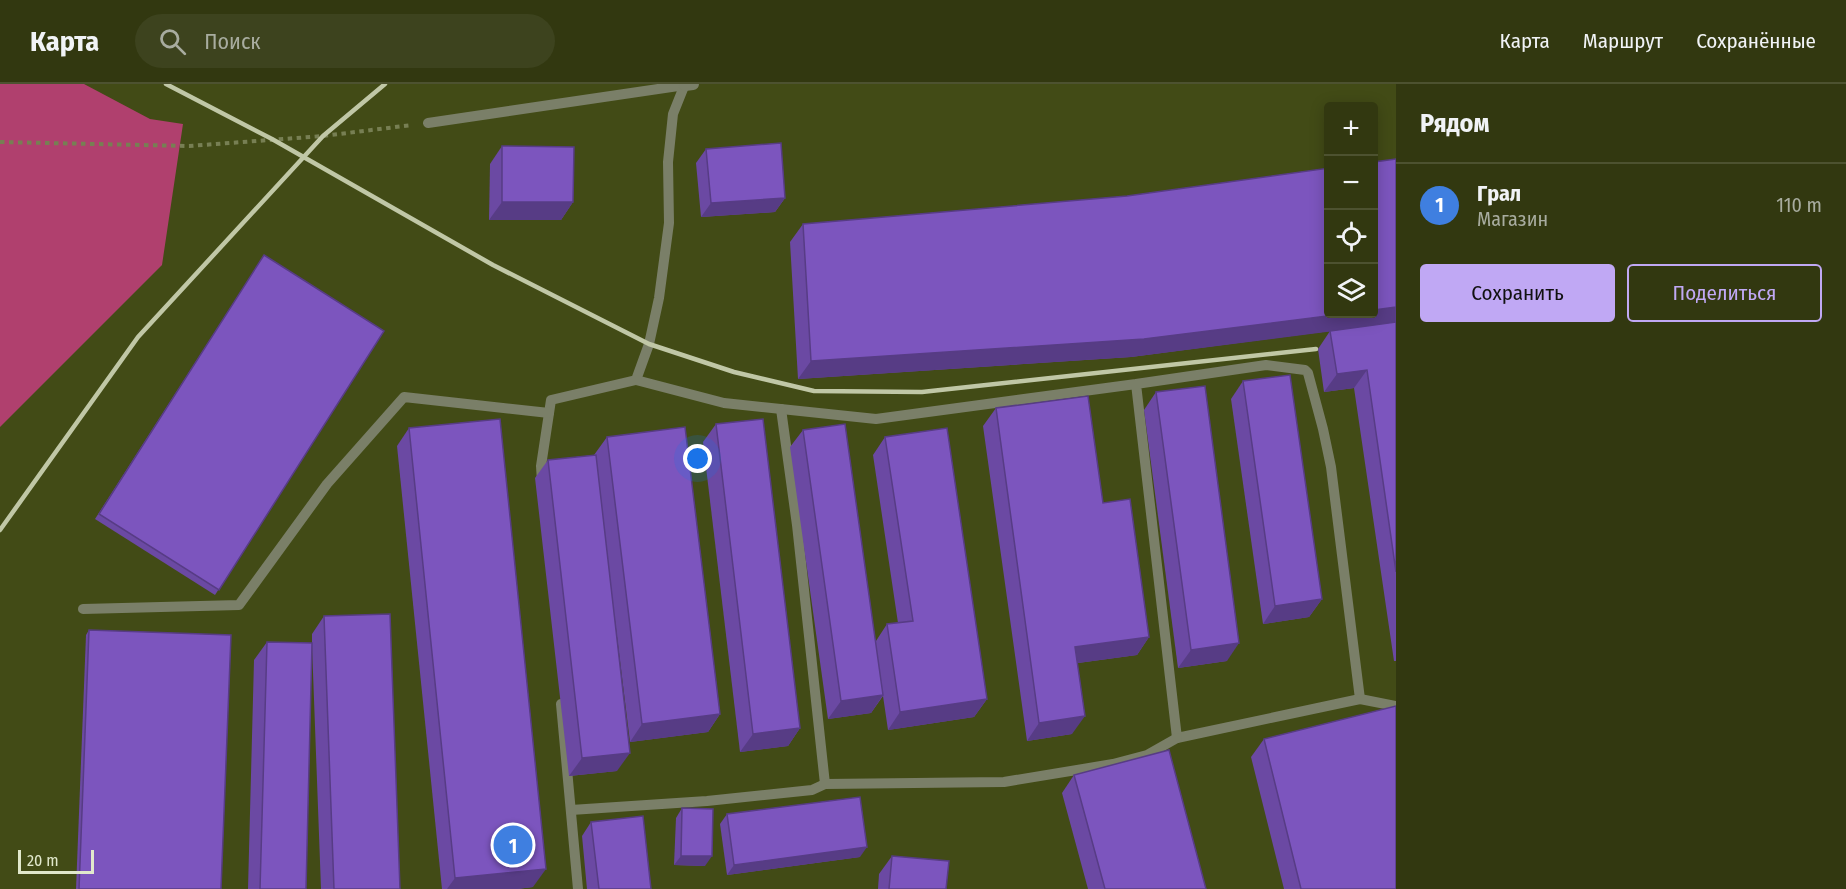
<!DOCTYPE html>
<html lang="ru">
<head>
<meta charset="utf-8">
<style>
  :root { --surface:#323810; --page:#3d431e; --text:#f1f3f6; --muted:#a8ac9f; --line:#4d5230; --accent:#c0a8f4 }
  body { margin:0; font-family:"Fira Sans Condensed",sans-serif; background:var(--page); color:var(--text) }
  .controls { position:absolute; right:18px; top:18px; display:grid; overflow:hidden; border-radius:6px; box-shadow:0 3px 15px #0003 }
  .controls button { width:54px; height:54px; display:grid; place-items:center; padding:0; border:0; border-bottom:2px solid var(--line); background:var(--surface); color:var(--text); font:30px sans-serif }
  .scale { position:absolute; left:18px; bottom:15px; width:76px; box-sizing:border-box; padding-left:6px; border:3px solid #e1e8cc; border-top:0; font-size:16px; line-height:21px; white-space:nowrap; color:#e1e8cc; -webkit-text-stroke:4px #424b16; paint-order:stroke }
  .you { position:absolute; left:698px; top:375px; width:21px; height:21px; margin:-15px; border:4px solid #fff; border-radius:50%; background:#1a73e8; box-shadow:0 0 0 9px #1a73e833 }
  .badge { display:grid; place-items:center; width:39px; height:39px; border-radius:50%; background:var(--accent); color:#fff; font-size:20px; font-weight:700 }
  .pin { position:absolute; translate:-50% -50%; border:3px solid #fff; box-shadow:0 2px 6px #0006 }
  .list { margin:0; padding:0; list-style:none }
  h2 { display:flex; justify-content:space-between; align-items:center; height:78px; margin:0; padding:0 24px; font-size:26px }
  h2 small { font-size:20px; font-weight:400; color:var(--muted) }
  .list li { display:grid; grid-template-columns:39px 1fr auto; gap:18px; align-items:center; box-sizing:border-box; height:84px; padding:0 24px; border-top:2px solid var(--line) }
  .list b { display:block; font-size:22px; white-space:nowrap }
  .list p { margin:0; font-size:20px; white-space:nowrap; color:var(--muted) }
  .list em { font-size:20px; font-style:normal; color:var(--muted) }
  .actions { display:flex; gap:12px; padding:18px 24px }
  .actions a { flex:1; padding:14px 0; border:2px solid var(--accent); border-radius:6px; text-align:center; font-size:21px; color:var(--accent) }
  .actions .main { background:var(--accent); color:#111 }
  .icon { flex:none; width:33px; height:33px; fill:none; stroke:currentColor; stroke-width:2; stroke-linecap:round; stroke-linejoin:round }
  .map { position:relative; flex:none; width:1396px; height:805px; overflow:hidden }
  header { display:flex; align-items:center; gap:36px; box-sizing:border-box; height:84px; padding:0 30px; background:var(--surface); border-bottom:2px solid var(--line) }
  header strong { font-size:28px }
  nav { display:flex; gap:33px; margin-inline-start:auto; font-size:21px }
  .search { width:420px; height:54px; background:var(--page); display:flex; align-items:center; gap:15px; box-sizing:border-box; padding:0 21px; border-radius:33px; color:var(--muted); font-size:22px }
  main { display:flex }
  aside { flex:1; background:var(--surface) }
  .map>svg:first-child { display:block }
  .green { fill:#b0406e }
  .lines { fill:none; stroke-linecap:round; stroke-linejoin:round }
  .path { stroke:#777f53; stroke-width:4; stroke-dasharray:4.5 4.5; stroke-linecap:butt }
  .lane { stroke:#7a7f68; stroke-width:10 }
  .street { stroke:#7a7f68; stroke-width:12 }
  .rail { stroke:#c0c7a6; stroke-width:4.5 }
  .wall { fill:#6b49a3 }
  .shaded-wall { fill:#573c85 }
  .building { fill:#7c55be; stroke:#573c85; stroke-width:1.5 }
</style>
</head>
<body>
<header>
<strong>Карта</strong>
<div class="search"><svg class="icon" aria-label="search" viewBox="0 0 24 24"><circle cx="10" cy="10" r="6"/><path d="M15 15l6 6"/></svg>Поиск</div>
<nav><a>Карта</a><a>Маршрут</a><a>Сохранённые</a></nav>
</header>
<main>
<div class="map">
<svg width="1396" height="805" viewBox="0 0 1396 805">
  <rect width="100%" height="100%" fill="#424b16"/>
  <polygon class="green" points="0,0 84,0 150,35 183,40 162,181 0,343"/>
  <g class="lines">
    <polyline class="path" points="0,58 189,62 323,52 412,41"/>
    <g class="lane">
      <polyline points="428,39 685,1"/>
      <polyline points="636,296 724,319 876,335 1136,300 1177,654 1360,615 1331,383 1323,345 1308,289 1305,286 1266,281 1136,300"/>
      <polyline points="781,325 797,441 825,700"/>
      <polyline points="542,398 541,382 551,316 636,296 649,260 659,214 669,139 668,78 673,30 685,0"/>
      <polyline points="83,525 239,521 327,400 404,313 549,329"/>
      <polyline points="1360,615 1396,622"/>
      <polyline points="561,620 578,805"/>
      <polyline points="571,726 707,717 812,706 825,700 1004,698 1113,680 1147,671 1177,654"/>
    </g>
    <polyline class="street" points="685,1 693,0"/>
    <g class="rail">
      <polyline points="166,0 272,55 493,181 649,260 734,288 814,307 922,308 1316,265"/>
      <polyline points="0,446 138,253 323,52 385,0"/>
    </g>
  </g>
  <g class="wall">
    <polygon points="502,62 573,118 561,136 489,136 490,80"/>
    <polygon points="706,65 785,114 775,128 701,133 696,79"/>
    <polygon points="1396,75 1396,577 1394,577 1354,304 1324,308 1318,265 1330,247 1131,273 798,295 790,158 803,140 1127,112"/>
    <polygon points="264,171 384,247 215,511 95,435"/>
    <polygon points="1243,297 1322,515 1309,533 1263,540 1231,315"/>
    <polygon points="1156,308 1227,577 1178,584 1144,326"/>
    <polygon points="996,324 1103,419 1149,553 1137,571 1078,579 1072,650 1027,657 983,342"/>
    <polygon points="716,340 800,644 788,662 740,668 703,358"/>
    <polygon points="409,344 533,803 517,805 442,805 397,362"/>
    <polygon points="803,346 876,557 887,540 898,539 873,371 885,353 987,615 974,633 888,646 883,612 871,629 828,635 790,363"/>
    <polygon points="607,353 720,630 708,648 630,658 615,536 617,687 569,692 535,394 548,376 594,371"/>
    <polygon points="324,532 400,805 321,805 312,561 306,805 248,805 254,576 267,558 312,559 312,550"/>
    <polygon points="89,546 221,805 76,805 86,551"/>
    <polygon points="1264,655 1396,805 1284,805 1251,673"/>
    <polygon points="1074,691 1206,805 1088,805 1062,709"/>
    <polygon points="682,724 705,782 674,781 676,734"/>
    <polygon points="727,730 860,773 727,791 720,740"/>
    <polygon points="591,738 651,805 587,805 582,752"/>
    <polygon points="892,772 946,805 878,805 879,790"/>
  </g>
  <g class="shaded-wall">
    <polygon points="785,114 775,128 701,133 711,119"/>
    <polygon points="502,118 573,118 561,136 489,136"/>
    <polygon points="1396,223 1396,239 1131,273 798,295 811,277 1343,230 1374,230 1374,226"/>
    <polygon points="1367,286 1354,304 1324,308 1337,290"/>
    <polygon points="1322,515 1309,533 1263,540 1275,522"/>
    <polygon points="1149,553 1137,571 1063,581 1075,563"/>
    <polygon points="1239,559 1227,577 1178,584 1191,566"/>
    <polygon points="883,611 871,629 828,635 841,617"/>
    <polygon points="987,615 974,633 888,646 900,628"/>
    <polygon points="720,630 708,648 630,658 642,640"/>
    <polygon points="1085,632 1072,650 1027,657 1039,639"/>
    <polygon points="800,644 788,662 740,668 753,650"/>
    <polygon points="630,669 617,687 569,692 582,674"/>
    <polygon points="867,763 860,773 727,791 734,781"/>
    <polygon points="681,772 712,772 705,782 674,781"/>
    <polygon points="546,785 533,803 517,805 447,805 455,794"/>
  </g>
  <g class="building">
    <polygon points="781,59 785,114 711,119 706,65"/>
    <polygon points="502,62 574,63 573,118 502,118"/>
    <polygon points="1396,75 1396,223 1374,226 1374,78"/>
    <polygon points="1329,84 1329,230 1343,230 1144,255 811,277 803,140 1127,112"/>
    <polygon points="264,171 384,247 219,506 99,430"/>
    <polygon points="1396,238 1396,488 1367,286 1337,290 1330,247"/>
    <polygon points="1290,291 1322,515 1275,522 1243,297"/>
    <polygon points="1205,302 1239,559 1191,566 1156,308"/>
    <polygon points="1088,312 1103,419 1130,415 1149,553 1075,563 1085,632 1039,639 996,324"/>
    <polygon points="500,335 546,785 455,794 409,344"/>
    <polygon points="763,335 800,644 753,650 716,340"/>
    <polygon points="845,340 883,611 841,617 803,346"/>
    <polygon points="685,343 720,630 642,640 607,353"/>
    <polygon points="947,344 987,615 900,628 887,540 913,537 885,353"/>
    <polygon points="596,371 630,669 582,674 548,376"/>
    <polygon points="390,530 400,805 334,805 324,532"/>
    <polygon points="89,546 231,551 221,805 79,805"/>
    <polygon points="267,558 312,559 306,805 260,805"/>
    <polygon points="1396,622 1396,805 1301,805 1264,655"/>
    <polygon points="1169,666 1206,805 1105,805 1074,691"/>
    <polygon points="860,713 867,763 734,781 727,730"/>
    <polygon points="682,724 713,725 712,772 681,772"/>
    <polygon points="643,732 651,805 599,805 591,738"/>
    <polygon points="892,772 949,777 946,805 889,805"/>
  </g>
</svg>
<div class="controls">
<button>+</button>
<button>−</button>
<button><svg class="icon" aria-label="locate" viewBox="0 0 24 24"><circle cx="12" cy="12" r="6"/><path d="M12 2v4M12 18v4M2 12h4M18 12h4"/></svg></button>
<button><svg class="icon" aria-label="layers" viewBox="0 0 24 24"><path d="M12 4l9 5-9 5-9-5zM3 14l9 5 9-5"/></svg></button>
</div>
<div class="scale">20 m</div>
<div class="you"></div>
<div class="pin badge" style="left:513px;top:761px;background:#3f7fe0">1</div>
</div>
<aside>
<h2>Рядом<small></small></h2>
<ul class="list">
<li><span class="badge" style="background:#3f7fe0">1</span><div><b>Грал</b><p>Магазин</p></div><em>110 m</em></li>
</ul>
<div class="actions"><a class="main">Сохранить</a><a>Поделиться</a></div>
</aside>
</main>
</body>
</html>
